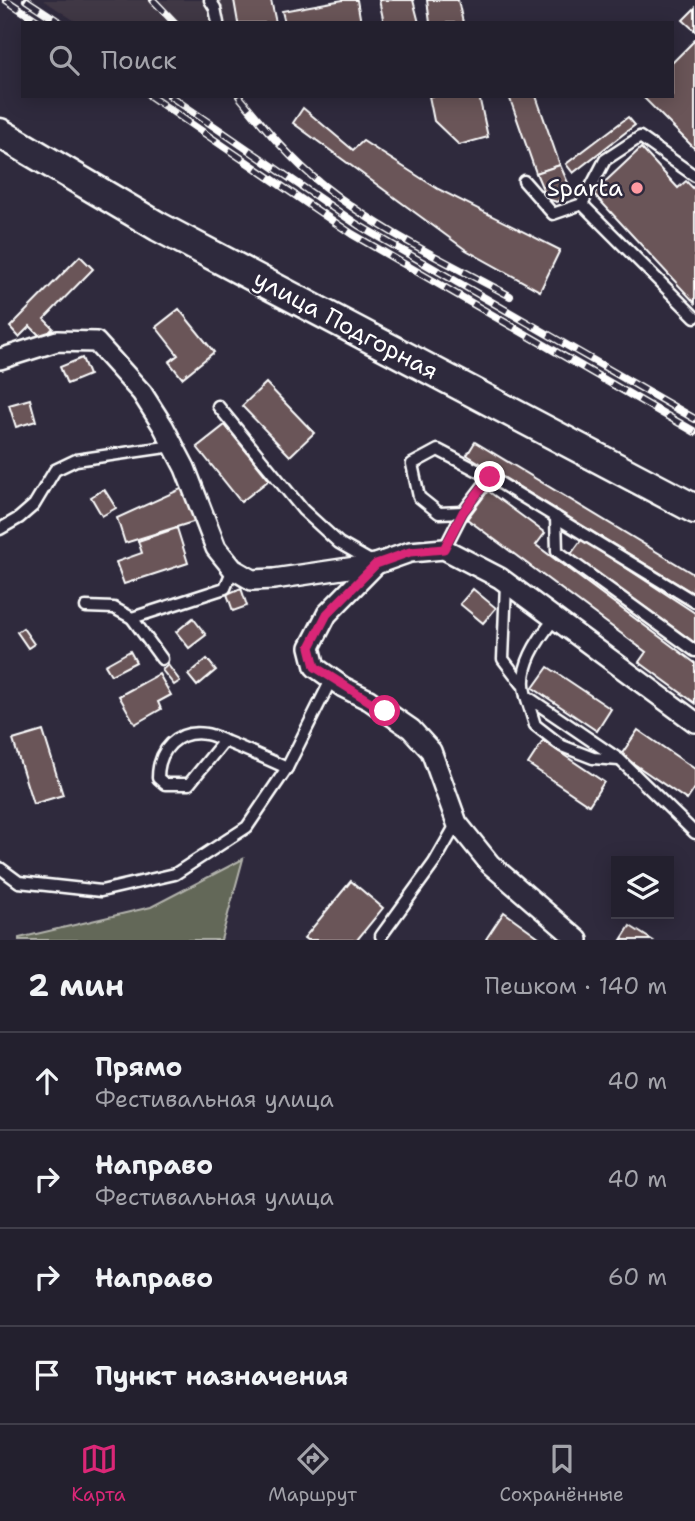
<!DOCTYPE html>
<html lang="ru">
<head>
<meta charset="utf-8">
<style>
  :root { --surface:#23202e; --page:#2f2d3a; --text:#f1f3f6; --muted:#a3a3aa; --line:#403e4a; --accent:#db2777 }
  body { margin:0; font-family:"Shantell Sans",sans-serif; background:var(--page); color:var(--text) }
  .controls { position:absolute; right:21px; bottom:21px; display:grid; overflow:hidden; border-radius:0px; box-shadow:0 4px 18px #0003 }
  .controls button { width:63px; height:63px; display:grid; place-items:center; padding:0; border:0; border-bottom:2px solid var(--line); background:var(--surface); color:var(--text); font:35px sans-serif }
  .stop { position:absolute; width:21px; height:21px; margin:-16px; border:5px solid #db2777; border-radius:50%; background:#fff }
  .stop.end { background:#db2777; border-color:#fff; box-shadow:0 2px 7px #0008 }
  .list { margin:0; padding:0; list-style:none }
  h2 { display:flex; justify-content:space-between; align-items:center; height:91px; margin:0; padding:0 28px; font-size:30px }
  h2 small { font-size:23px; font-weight:400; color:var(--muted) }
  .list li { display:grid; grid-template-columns:46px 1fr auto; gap:21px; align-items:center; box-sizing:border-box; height:98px; padding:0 28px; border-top:2px solid var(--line) }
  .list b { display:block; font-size:26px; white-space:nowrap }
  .list p { margin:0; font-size:23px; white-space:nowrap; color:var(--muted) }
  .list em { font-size:23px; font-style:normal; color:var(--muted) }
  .icon { flex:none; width:38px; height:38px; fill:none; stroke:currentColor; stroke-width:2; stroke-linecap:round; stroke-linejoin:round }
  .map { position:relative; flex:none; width:695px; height:940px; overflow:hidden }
  .search { position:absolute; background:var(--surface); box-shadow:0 4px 18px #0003; left:21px; right:21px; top:21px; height:77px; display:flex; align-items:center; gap:18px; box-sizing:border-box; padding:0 24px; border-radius:0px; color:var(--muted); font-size:26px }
  .sheet { height:483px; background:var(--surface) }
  nav { display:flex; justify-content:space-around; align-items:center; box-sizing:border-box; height:98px; border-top:2px solid var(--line); background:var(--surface); font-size:19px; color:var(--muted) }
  nav a { display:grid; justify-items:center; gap:4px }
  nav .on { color:var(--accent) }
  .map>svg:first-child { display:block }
  .built { fill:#413745 }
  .green { fill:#646758; stroke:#b2b3ac; stroke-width:2 }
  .building { fill:#6a5559; stroke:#fff; stroke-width:2 }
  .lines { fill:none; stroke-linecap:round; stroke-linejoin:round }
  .lane-casing { stroke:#fff; stroke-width:15 }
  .street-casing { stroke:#fff; stroke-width:24 }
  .secondary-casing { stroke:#fff; stroke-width:33 }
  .lane { stroke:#2f2a3d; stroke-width:10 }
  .street { stroke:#2f2a3d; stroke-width:19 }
  .secondary { stroke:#2f2a3d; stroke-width:28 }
  .rail-casing { stroke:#fff; stroke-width:8 }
  .rail { stroke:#2f2a3d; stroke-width:5; stroke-dasharray:16; stroke-linecap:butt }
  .route { stroke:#db2777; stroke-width:9 }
  .poi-dot { fill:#ff9aa2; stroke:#2f2a3d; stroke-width:2.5 }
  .labels { text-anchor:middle; stroke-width:5; stroke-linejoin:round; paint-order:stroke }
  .poi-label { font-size:24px; fill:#fff; stroke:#2f2a3d; text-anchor:end }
  .street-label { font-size:24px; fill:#fff; stroke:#2f2a3d }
</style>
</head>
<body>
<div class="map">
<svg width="695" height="940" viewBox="0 0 695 940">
  <rect width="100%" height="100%" fill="#2f2a3d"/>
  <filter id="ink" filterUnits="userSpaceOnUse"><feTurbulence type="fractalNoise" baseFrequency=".0143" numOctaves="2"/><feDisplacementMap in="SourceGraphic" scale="14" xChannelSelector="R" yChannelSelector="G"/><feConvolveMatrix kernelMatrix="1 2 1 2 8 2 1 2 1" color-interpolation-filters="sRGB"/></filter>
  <g filter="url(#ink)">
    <polygon class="built" points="43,0 271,0 276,23 78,23"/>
    <polygon class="green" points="243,859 221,940 19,940 19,938 151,907"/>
    <g class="building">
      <polygon points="234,0 271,0 276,23 238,23"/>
      <polygon points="343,0 357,0 361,23 285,23 282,11"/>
      <polygon points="379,0 413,0 419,23 384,23"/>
      <polygon points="427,0 458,0 463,23 430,23"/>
      <polygon points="695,8 695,31 683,20"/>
      <polygon points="695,40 695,149 642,96 672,96 672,63"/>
      <polygon points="429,96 479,96 488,137 459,145 434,121"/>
      <polygon points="509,96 536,96 560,165 536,173"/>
      <polygon points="303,108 353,150 363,141 438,189 560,250 540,291 466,250 293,123"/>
      <polygon points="628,117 635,125 573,173 566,164"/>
      <polygon points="641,148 678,188 686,181 695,190 695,303 593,193"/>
      <polygon points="560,165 573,194 557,202 547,199 536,173"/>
      <polygon points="80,256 93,269 44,319 53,328 43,339 30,326 19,337 10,327"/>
      <polygon points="179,309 214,352 182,378 169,362 178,355 156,327"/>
      <polygon points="82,358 89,375 67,384 60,367"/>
      <polygon points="266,383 314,433 290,456 242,406"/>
      <polygon points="30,399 36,421 16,427 9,405"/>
      <polygon points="225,425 269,480 241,502 197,447"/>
      <polygon points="475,442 695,575 693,593 467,455"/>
      <polygon points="183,488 196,521 125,543 117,518"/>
      <polygon points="104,489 116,508 102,516 91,497"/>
      <polygon points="488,491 545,533 536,545 695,663 695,703 639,662 646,652 467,519"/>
      <polygon points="177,528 188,563 124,584 116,562 142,553 138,541"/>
      <polygon points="582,539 695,613 695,643 571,554"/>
      <polygon points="241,588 247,606 233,611 227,594"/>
      <polygon points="473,589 496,608 483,623 460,604"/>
      <polygon points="193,618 206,635 189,648 176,632"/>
      <polygon points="23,628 34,644 28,648 17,632"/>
      <polygon points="130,651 136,662 111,675 105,665"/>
      <polygon points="207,659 216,670 197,686 188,675"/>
      <polygon points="168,665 180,681 174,685 162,670"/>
      <polygon points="548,667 611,709 597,731 533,688"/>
      <polygon points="159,674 171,695 158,702 161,709 135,724 119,696"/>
      <polygon points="638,730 695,769 695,788 687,800 621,755"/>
      <polygon points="43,731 63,795 33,804 13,740"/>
      <polygon points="543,741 604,782 589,805 528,764"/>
      <polygon points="351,881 383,908 357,940 307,940 304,938"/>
      <polygon points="504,912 543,940 487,940 486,939"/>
      <polygon points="630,926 652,940 621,940"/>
    </g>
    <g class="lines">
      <g class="lane-casing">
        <g id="lane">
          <polyline points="210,0 215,8 218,23"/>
          <polyline points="524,181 553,214 582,204 695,317"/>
          <polyline points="582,204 605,160 640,137 695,176"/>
          <polyline points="218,406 303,510 339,543 374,563"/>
          <polyline points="463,512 439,513 419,497 412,464 438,450 490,477"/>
          <polyline points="556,517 557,551 695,651"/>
          <polyline points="0,529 19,518 34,505 55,470 76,460 173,446"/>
          <polyline points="444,549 463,512 490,477 695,602"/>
          <polyline points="506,583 503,659 522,684"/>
          <polyline points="86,607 114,608 132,618 162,659"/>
          <polyline points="132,618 225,588 233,569"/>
          <path d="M555,618C538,639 517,668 526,696L620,760L695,833"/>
          <polyline points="526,696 535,725 562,746 593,758 619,760"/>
          <path d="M224,741L189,784H165L158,778C158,750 177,729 206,734C213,735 220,739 227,742C247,750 267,759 287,768"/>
          <polyline points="0,868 19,882 101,891 175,874 247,827 287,768 332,678"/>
          <polyline points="381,936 434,863 457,823"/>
        </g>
      </g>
      <g class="street-casing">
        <g id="street">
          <polyline points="0,359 57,341 96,342 142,393 163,426 185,468 216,548 233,569 252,580 274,579 376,564 410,552 444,549 500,578 695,722"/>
          <polyline points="376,564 327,614 310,647 315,667 343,687 369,700 411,729 431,751 457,823 490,864 578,940"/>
        </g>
      </g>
      <g class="secondary-casing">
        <polyline id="secondary" points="0,133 159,227 695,509"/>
      </g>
      <use href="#lane" class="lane"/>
      <use href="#street" class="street"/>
      <use href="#secondary" class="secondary"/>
      <g class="rail-casing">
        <g id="rail">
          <polyline points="6,0 41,23"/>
          <polyline points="26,0 61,23"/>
          <polyline points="153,0 175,23"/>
          <polyline points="150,96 352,234 695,432"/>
          <polyline points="170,96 358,225 695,419"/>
          <path d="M239,96C265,128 291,160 324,186C380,231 447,262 510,296"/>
        </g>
      </g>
      <use href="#rail" class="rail"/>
    </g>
  </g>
  <g class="lines" filter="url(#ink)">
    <polyline class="route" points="385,711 315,667 310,647 327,614 376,564 410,552 444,549 463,512 490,477"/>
  </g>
  <circle class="poi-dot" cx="637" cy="188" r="7"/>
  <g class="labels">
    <g class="poi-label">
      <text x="623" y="196">Sparta</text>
    </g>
    <g class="street-label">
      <text transform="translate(346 325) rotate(28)" y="8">улица Подгорная</text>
    </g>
  </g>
</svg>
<div class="controls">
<button><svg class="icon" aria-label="layers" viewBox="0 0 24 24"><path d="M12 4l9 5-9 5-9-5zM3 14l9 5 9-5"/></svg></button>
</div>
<div class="stop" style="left:385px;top:711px"></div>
<div class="stop end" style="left:490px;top:477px"></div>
<div class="search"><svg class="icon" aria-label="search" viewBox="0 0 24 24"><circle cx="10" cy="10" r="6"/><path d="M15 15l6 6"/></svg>Поиск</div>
</div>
<section class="sheet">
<h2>2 мин<small>Пешком · 140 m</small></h2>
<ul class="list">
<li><svg class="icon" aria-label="ahead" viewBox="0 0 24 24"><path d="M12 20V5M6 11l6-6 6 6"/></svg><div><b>Прямо</b><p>Фестивальная улица</p></div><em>40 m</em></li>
<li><svg class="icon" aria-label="right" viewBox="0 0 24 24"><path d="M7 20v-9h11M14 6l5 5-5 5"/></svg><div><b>Направо</b><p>Фестивальная улица</p></div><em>40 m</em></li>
<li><svg class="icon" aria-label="right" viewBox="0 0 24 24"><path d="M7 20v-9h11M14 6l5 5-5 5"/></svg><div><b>Направо</b></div><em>60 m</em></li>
<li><svg class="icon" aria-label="arrive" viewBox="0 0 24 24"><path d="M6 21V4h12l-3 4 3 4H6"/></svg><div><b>Пункт назначения</b></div></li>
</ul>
</section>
<nav>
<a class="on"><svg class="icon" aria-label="map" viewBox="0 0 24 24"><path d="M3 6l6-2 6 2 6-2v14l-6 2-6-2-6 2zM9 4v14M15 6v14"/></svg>Карта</a>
<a><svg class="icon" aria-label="directions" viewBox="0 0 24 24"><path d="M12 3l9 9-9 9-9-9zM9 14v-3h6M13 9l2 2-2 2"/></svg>Маршрут</a>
<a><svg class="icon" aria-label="saved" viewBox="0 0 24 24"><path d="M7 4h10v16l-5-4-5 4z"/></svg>Сохранённые</a>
</nav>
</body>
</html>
